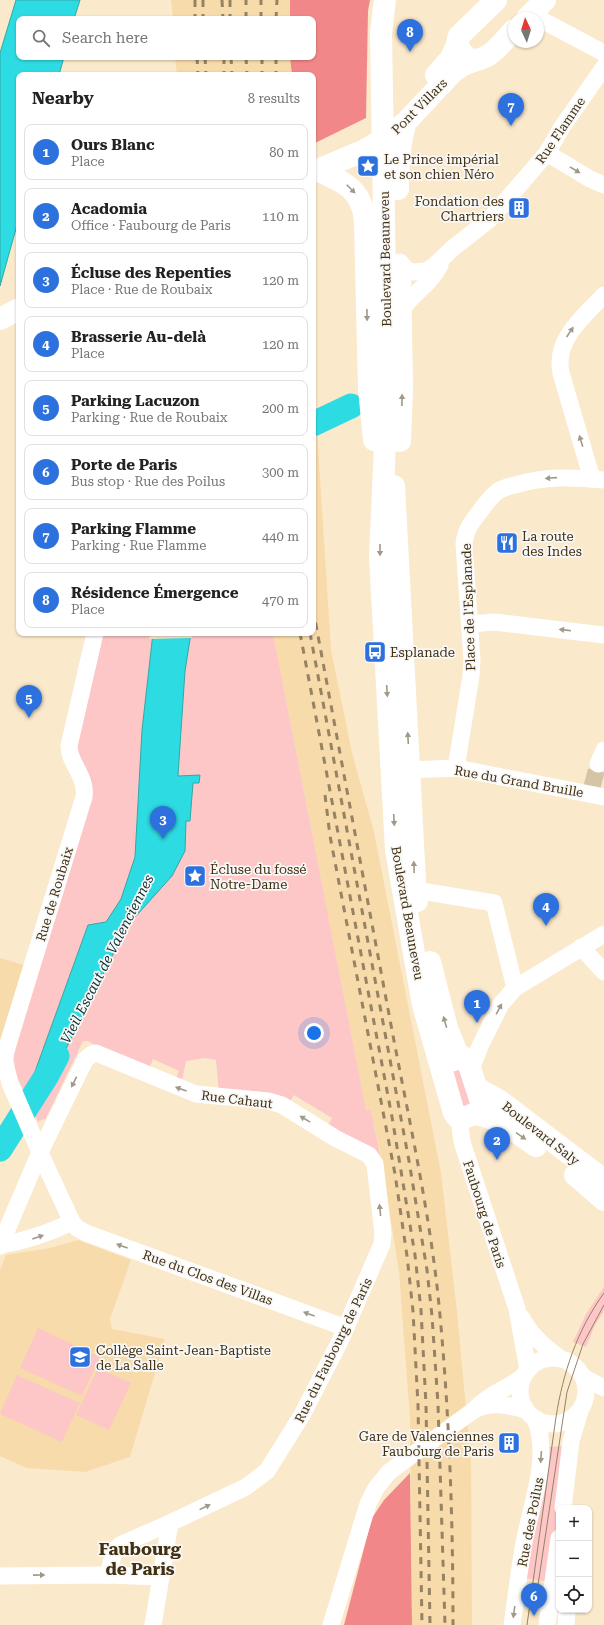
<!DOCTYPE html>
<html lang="en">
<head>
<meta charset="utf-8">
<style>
  :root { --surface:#fff; --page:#f6f6f6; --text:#222; --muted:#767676; --line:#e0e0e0; --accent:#2d71de }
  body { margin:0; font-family:"Roboto Serif",serif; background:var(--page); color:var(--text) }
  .controls { position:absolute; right:12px; bottom:12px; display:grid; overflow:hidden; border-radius:8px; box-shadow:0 1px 3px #0004 }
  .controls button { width:36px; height:36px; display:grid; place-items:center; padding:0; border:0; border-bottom:1px solid var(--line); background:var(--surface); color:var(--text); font:20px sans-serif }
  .compass { position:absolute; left:508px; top:12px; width:36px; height:36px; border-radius:50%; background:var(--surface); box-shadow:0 1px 3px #0004; rotate:356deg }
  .you { position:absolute; left:314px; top:1033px; width:14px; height:14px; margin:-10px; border:3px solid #fff; border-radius:50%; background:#1a73e8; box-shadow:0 0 0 6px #1a73e833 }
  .badge { display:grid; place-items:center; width:26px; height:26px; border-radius:50%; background:var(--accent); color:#fff; font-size:13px; font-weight:700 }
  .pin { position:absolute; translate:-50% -33px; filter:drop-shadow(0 1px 2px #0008) }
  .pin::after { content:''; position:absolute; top:21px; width:14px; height:12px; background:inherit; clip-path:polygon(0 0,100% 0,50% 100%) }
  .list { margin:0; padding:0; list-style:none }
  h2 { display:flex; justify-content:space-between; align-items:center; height:52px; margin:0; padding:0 16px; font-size:17px }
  h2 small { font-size:13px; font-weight:400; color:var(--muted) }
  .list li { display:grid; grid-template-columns:26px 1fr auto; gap:12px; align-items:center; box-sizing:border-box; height:56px; margin:0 8px 8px; padding:0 8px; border:1px solid var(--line); border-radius:8px }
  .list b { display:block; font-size:15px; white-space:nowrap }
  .list p { margin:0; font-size:13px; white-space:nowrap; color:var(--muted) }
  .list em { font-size:13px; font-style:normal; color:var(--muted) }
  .icon { flex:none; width:22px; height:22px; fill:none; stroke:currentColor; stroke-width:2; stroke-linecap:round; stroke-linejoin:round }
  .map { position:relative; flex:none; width:604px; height:1625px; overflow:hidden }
  .search { position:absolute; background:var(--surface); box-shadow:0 1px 3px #0004; left:16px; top:16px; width:300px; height:44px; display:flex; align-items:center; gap:10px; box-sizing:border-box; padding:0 14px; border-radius:8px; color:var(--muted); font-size:15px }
  .panel { position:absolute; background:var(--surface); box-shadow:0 1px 3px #0004; left:16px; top:72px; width:300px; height:564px; border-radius:8px }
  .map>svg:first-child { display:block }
  .built { fill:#f8dbab }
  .green { fill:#fcc7c6 }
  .forest { fill:#f28789 }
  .water { fill:#2ddbe3; stroke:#33a8a4 }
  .pier { fill:#fbe9cc }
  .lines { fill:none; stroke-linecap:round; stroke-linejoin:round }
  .river { stroke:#2ddbe3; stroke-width:25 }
  .minor-tunnel { stroke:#d6c4a6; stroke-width:17; stroke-dasharray:17 8; stroke-linecap:butt }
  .minor { stroke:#fff; stroke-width:17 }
  .major { stroke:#fff; stroke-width:22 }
  .tram { stroke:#958364; stroke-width:1 }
  .rail { stroke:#958364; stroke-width:3; stroke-dasharray:7 7; stroke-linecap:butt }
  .oneway { fill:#a09888 }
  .labels { text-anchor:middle; stroke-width:3.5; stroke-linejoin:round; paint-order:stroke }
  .street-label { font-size:13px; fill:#423010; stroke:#f8f8f8 }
  .poi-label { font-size:13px; fill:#423010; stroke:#f8f8f8; text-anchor:start }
  .water-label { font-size:14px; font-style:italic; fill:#0d2f31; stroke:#f8f8f8 }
  .district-label { font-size:17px; font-weight:bold; fill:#423010; stroke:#f8f8f8 }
</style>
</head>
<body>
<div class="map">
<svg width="604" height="1625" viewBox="0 0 604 1625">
  <rect width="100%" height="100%" fill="#fbe9cc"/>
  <g class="built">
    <polygon points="171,0 290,0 290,19 173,19"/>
    <polygon points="175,57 290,57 292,75 177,75"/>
    <polygon points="313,368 331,650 352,753 374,832 441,1173 457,1312 471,1462 472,1625 412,1625 410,1418 399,1272 380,1151 371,1110 366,1111 273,633 313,633"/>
    <polygon points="0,958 24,965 0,1048"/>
    <polygon points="78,1240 131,1260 110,1319 112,1329 165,1339 130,1457 85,1472 27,1468 0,1456 0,1270 6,1255 50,1248"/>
  </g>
  <g class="green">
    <polygon points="102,633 273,633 366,1110 371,1110 381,1159 327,1127 332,1118 294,1095 288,1105 219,1093 216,1060 205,1058 186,1061 181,1085 175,1081 179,1071 153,1059 149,1069 100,1048 88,1041 83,1041 46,1118 38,1122 20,1083 15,1077 14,1055 92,791 75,745"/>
    <polygon points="459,1069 470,1104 462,1107 450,1073"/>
    <polygon points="604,1287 604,1311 595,1325 586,1347 573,1342 586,1314"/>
    <polygon points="38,1328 100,1357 82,1396 20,1368"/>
    <polygon points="98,1368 131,1383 109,1430 76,1415"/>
    <polygon points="17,1375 80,1403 62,1442 0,1414"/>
    <polygon points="566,1446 558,1514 549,1582 524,1578 545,1447"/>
  </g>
  <g class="forest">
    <polygon points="290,0 370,0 368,11 366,118 313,144 313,75 292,75 290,57 313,57 313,19 290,19"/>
    <polygon points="410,1473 412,1625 344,1625 372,1518 384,1500"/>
  </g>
  <g class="water">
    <polygon points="16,0 80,0 74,19 19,19 19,57 64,57 59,75 19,75 19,218 0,286 0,53"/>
    <polygon points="153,633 191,633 185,671 178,776 200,775 199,783 193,783 190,821 186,821 185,851 172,876 127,926 54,1073 36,1090 28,1100 26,1095 32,1088 33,1077 88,925 106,922 121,899 135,857 142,730"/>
  </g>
  <polygon class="pier" points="151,633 193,633 192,638 149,639"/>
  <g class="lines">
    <g class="river">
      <polyline points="313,424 351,406"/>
      <polyline points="0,1149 47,1075 57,1056"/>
    </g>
    <polyline class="minor-tunnel" points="592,787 598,764"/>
    <g class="minor">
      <polyline points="538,18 604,53"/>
      <polyline points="547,153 590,179 604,185"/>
      <polyline points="400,262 407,270 412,272 426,271 434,266 453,248 490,219 547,153 562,127 604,67"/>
      <path d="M401,311C412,294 431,284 440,265"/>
      <path d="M592,479L561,373C554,340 583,317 604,295"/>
      <polyline points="470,624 494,622 604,635"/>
      <polyline points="598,764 604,750"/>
      <polyline points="398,765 409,770 456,768 604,797"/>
      <path d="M456,768L471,676L472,661L464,544C465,532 470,524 478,514C484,506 490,497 498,491C503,488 510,486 515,485C545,476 574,477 604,480"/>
      <polyline points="415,890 494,903 515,988"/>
      <polyline points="581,947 604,972"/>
      <polyline points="471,1069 481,1044 501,1004 515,988 604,934"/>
      <polyline points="459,1118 462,1142 517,1309 528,1370"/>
      <polyline points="72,1222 77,1228 86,1233 346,1328"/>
      <path d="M0,1245C26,1241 49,1233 72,1222L46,1166L10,1083L4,1060L7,1047L84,797C87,776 69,764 69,746L95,633"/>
      <polyline points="0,1246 40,1152 85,1060 92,1054 96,1053 196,1094 268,1101 282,1105 335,1138 369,1155 375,1164 383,1234 382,1244 340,1341 302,1415 267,1471 246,1487 170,1523 120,1545 114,1552 108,1575"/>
      <path d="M522,1318C531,1336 545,1347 561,1359"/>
      <circle cx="553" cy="1391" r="33"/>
      <polyline points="583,1377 604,1388"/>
      <path d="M477,1407C491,1393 509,1388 524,1376"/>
      <polyline points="563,1508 571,1441 580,1411"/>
      <polyline points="0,1576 108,1575 160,1577"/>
      <polyline points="153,1625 170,1523"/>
      <path d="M331,1625L368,1504L376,1488L389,1472L474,1410C491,1401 507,1405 526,1410"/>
      <path d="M512,1625C516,1598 519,1570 524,1543C531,1506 551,1454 535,1419"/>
      <polyline points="547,1625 559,1538"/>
      <polyline points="566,1625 567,1610"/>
    </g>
    <g class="major">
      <polyline points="385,0 381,32 387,399 380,557 396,850 423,1005 454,1113 457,1117 464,1118 479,1112 482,1105 467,1059 463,1057 444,1063 441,1065"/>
      <path d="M496,0L459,36C455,44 461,54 469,59C488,64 502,42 514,30"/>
      <polyline points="527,18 545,0"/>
      <polyline points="436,75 451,58 458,43"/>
      <path d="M317,170C344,182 362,189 365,221L369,389L374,440"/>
      <polyline points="313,172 363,151 387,137 406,122 453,72 463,65 477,60"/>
      <path d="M398,189C398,167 399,143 406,122"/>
      <polyline points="0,319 19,309"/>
      <polyline points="400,441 402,388 400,272"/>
      <polyline points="394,486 415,881 417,901"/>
      <polyline points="430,962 447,1028 459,1058"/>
      <polyline points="477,1088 500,1101 604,1180"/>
      <path d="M474,1114C500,1118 515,1131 536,1146"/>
      <polyline points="575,1175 604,1200"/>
    </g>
    <g class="tram">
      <polyline points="538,1585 567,1392 583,1344 604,1305"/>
      <path d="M527,1625L556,1417C563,1373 577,1330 604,1293"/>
    </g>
    <g class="rail">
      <polyline points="195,0 195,19"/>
      <polyline points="203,0 203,19"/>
      <polyline points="222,0 223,19"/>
      <polyline points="230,0 230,19"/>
      <polyline points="246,19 246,0"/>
      <polyline points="261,19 261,0"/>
      <polyline points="276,19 277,0"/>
      <polyline points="197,57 198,75"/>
      <polyline points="205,57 206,75"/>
      <polyline points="224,57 224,75"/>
      <polyline points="231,57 232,75"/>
      <polyline points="246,57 247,75"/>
      <polyline points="262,57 262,75"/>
      <polyline points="276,57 276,75"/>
      <path d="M313,609C339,748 365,887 391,1025C408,1115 428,1204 438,1295C449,1404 453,1516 453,1625"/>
      <polyline points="300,633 392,1117 415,1255 421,1310 426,1405 430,1625"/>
      <polyline points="310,633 409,1161 427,1270 432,1316 438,1404 445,1625"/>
      <polyline points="325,795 330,836 395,1174 407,1256 413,1311 418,1405 422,1625"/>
    </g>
  </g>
  <defs><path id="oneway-solid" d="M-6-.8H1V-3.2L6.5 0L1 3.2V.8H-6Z"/></defs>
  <g class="oneway">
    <use href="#oneway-solid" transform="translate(575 170) rotate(31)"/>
    <use href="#oneway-solid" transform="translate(351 189) rotate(45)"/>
    <use href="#oneway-solid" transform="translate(367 315) rotate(89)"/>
    <use href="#oneway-solid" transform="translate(570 332) rotate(-56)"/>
    <use href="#oneway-solid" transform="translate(402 400) rotate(-89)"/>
    <use href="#oneway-solid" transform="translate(581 441) rotate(-107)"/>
    <use href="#oneway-solid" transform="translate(551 478) rotate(176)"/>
    <use href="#oneway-solid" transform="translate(380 550) rotate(90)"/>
    <use href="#oneway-solid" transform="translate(565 630) rotate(-173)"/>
    <use href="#oneway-solid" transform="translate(387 691) rotate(87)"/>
    <use href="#oneway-solid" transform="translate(408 738) rotate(-93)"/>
    <use href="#oneway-solid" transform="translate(394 820) rotate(87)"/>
    <use href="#oneway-solid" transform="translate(414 867) rotate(-92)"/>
    <use href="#oneway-solid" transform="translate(499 1009) rotate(-62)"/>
    <use href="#oneway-solid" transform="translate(445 1022) rotate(-106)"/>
    <use href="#oneway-solid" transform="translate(74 1082) rotate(116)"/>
    <use href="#oneway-solid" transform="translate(181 1089) rotate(-160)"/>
    <use href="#oneway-solid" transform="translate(305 1119) rotate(-149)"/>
    <use href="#oneway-solid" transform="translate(521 1136) rotate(34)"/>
    <use href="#oneway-solid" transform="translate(380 1210) rotate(-96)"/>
    <use href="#oneway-solid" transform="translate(38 1237) rotate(-19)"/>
    <use href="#oneway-solid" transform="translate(122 1246) rotate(-160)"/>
    <use href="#oneway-solid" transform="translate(309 1314) rotate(-160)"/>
    <use href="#oneway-solid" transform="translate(541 1457) rotate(94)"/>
    <use href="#oneway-solid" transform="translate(205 1507) rotate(-26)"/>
    <use href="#oneway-solid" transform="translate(39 1575) rotate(-1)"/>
    <use href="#oneway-solid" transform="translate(514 1612) rotate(98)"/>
  </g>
  <defs>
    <g id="sight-square" transform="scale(1.15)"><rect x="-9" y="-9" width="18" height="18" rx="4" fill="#2d71de" stroke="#f8f8f8"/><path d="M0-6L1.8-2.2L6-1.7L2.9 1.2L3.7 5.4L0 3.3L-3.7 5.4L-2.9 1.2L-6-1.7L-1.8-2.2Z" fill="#fff"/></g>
    <g id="building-square" transform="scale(1.15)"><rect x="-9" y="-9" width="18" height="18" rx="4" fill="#2d71de" stroke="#f8f8f8"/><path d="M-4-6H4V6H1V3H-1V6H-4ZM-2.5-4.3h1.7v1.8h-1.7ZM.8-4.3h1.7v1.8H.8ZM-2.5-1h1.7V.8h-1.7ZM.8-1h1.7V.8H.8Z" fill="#fff"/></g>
    <g id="restaurant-square" transform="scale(1.15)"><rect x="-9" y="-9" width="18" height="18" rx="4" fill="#2d71de" stroke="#f8f8f8"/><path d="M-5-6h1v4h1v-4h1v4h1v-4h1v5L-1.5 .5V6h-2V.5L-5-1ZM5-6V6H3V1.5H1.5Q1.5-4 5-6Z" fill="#fff"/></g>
    <g id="bus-square" transform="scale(1.15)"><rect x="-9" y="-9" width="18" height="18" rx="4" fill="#2d71de" stroke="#f8f8f8"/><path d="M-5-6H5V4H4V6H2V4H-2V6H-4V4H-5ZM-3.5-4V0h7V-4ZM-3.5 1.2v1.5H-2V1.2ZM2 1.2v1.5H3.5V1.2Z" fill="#fff"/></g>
    <g id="school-square" transform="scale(1.15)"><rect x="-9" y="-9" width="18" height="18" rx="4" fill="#2d71de" stroke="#f8f8f8"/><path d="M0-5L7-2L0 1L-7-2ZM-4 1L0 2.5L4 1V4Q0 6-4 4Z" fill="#fff"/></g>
  </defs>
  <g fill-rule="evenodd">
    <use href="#sight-square" x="368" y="166"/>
    <use href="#building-square" x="519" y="208"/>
    <use href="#restaurant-square" x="507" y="543"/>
    <use href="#bus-square" x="375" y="652"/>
    <use href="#sight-square" x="195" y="876"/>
    <use href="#school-square" x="80" y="1357"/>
    <use href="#building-square" x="509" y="1443"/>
  </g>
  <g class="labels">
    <g class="street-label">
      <text transform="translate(419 106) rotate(-45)" y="5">Pont Villars</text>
      <text transform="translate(560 130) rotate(-56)" y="5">Rue Flamme</text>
      <text transform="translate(385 259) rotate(-91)" y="5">Boulevard Beauneveu</text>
      <text transform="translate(468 607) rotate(-92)" y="5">Place de l'Esplanade</text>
      <text transform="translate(519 781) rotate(10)" y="5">Rue du Grand Bruille</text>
      <text transform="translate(54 894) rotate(-73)" y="5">Rue de Roubaix</text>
      <text transform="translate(408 913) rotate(80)" y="5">Boulevard Beauneveu</text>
      <text transform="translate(237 1099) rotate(7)" y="5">Rue Cahaut</text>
      <text transform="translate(541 1133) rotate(38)" y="5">Boulevard Saly</text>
      <text transform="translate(485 1214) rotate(72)" y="5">Faubourg de Paris</text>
      <text transform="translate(208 1277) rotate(20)" y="5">Rue du Clos des Villas</text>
      <text transform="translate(333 1350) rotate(-64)" y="5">Rue du Faubourg de Paris</text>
      <text transform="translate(530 1522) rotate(-79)" y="5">Rue des Poilus</text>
    </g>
    <g class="poi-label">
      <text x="384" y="164">Le Prince impérial<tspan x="384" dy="15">et son chien Néro</tspan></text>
      <text x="504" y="206" text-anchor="end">Fondation des<tspan x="504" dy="15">Chartriers</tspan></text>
      <text x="522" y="541">La route<tspan x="522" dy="15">des Indes</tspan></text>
      <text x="390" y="657">Esplanade</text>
      <text x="210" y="874">Écluse du fossé<tspan x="210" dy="15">Notre-Dame</tspan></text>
      <text x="96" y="1355">Collège Saint-Jean-Baptiste<tspan x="96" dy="15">de La Salle</tspan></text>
      <text x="494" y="1441" text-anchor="end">Gare de Valenciennes<tspan x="494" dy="15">Faubourg de Paris</tspan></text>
    </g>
    <g class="water-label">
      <text transform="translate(107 959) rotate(-63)" y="5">Vieil Escaut de Valenciennes</text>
    </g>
    <g class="district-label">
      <text x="140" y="1555">Faubourg<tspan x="140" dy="20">de Paris</tspan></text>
    </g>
  </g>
</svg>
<div class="controls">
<button>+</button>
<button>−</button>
<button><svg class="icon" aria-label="locate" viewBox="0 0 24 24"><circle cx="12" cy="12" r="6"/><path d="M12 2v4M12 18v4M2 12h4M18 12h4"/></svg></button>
</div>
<svg class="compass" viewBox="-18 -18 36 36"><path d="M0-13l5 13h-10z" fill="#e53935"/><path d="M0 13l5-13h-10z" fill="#767676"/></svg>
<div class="you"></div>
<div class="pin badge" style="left:477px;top:1023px">1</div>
<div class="pin badge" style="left:497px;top:1160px">2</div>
<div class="pin badge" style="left:163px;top:839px">3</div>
<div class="pin badge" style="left:546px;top:926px">4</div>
<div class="pin badge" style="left:29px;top:718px">5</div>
<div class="pin badge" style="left:534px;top:1616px">6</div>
<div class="pin badge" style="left:511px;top:126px">7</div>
<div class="pin badge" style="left:410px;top:52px">8</div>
<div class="search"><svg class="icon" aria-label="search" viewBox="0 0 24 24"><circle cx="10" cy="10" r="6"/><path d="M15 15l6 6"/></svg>Search here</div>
<section class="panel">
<h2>Nearby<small>8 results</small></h2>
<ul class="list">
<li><span class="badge">1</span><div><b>Ours Blanc</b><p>Place</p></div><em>80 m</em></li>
<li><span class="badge">2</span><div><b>Acadomia</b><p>Office · Faubourg de Paris</p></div><em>110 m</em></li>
<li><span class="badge">3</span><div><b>Écluse des Repenties</b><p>Place · Rue de Roubaix</p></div><em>120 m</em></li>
<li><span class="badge">4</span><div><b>Brasserie Au-delà</b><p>Place</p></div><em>120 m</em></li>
<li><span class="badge">5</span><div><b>Parking Lacuzon</b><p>Parking · Rue de Roubaix</p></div><em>200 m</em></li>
<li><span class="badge">6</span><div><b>Porte de Paris</b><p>Bus stop · Rue des Poilus</p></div><em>300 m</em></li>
<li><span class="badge">7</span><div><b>Parking Flamme</b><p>Parking · Rue Flamme</p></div><em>440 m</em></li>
<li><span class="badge">8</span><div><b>Résidence Émergence</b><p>Place</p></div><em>470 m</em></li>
</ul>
</section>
</div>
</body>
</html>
